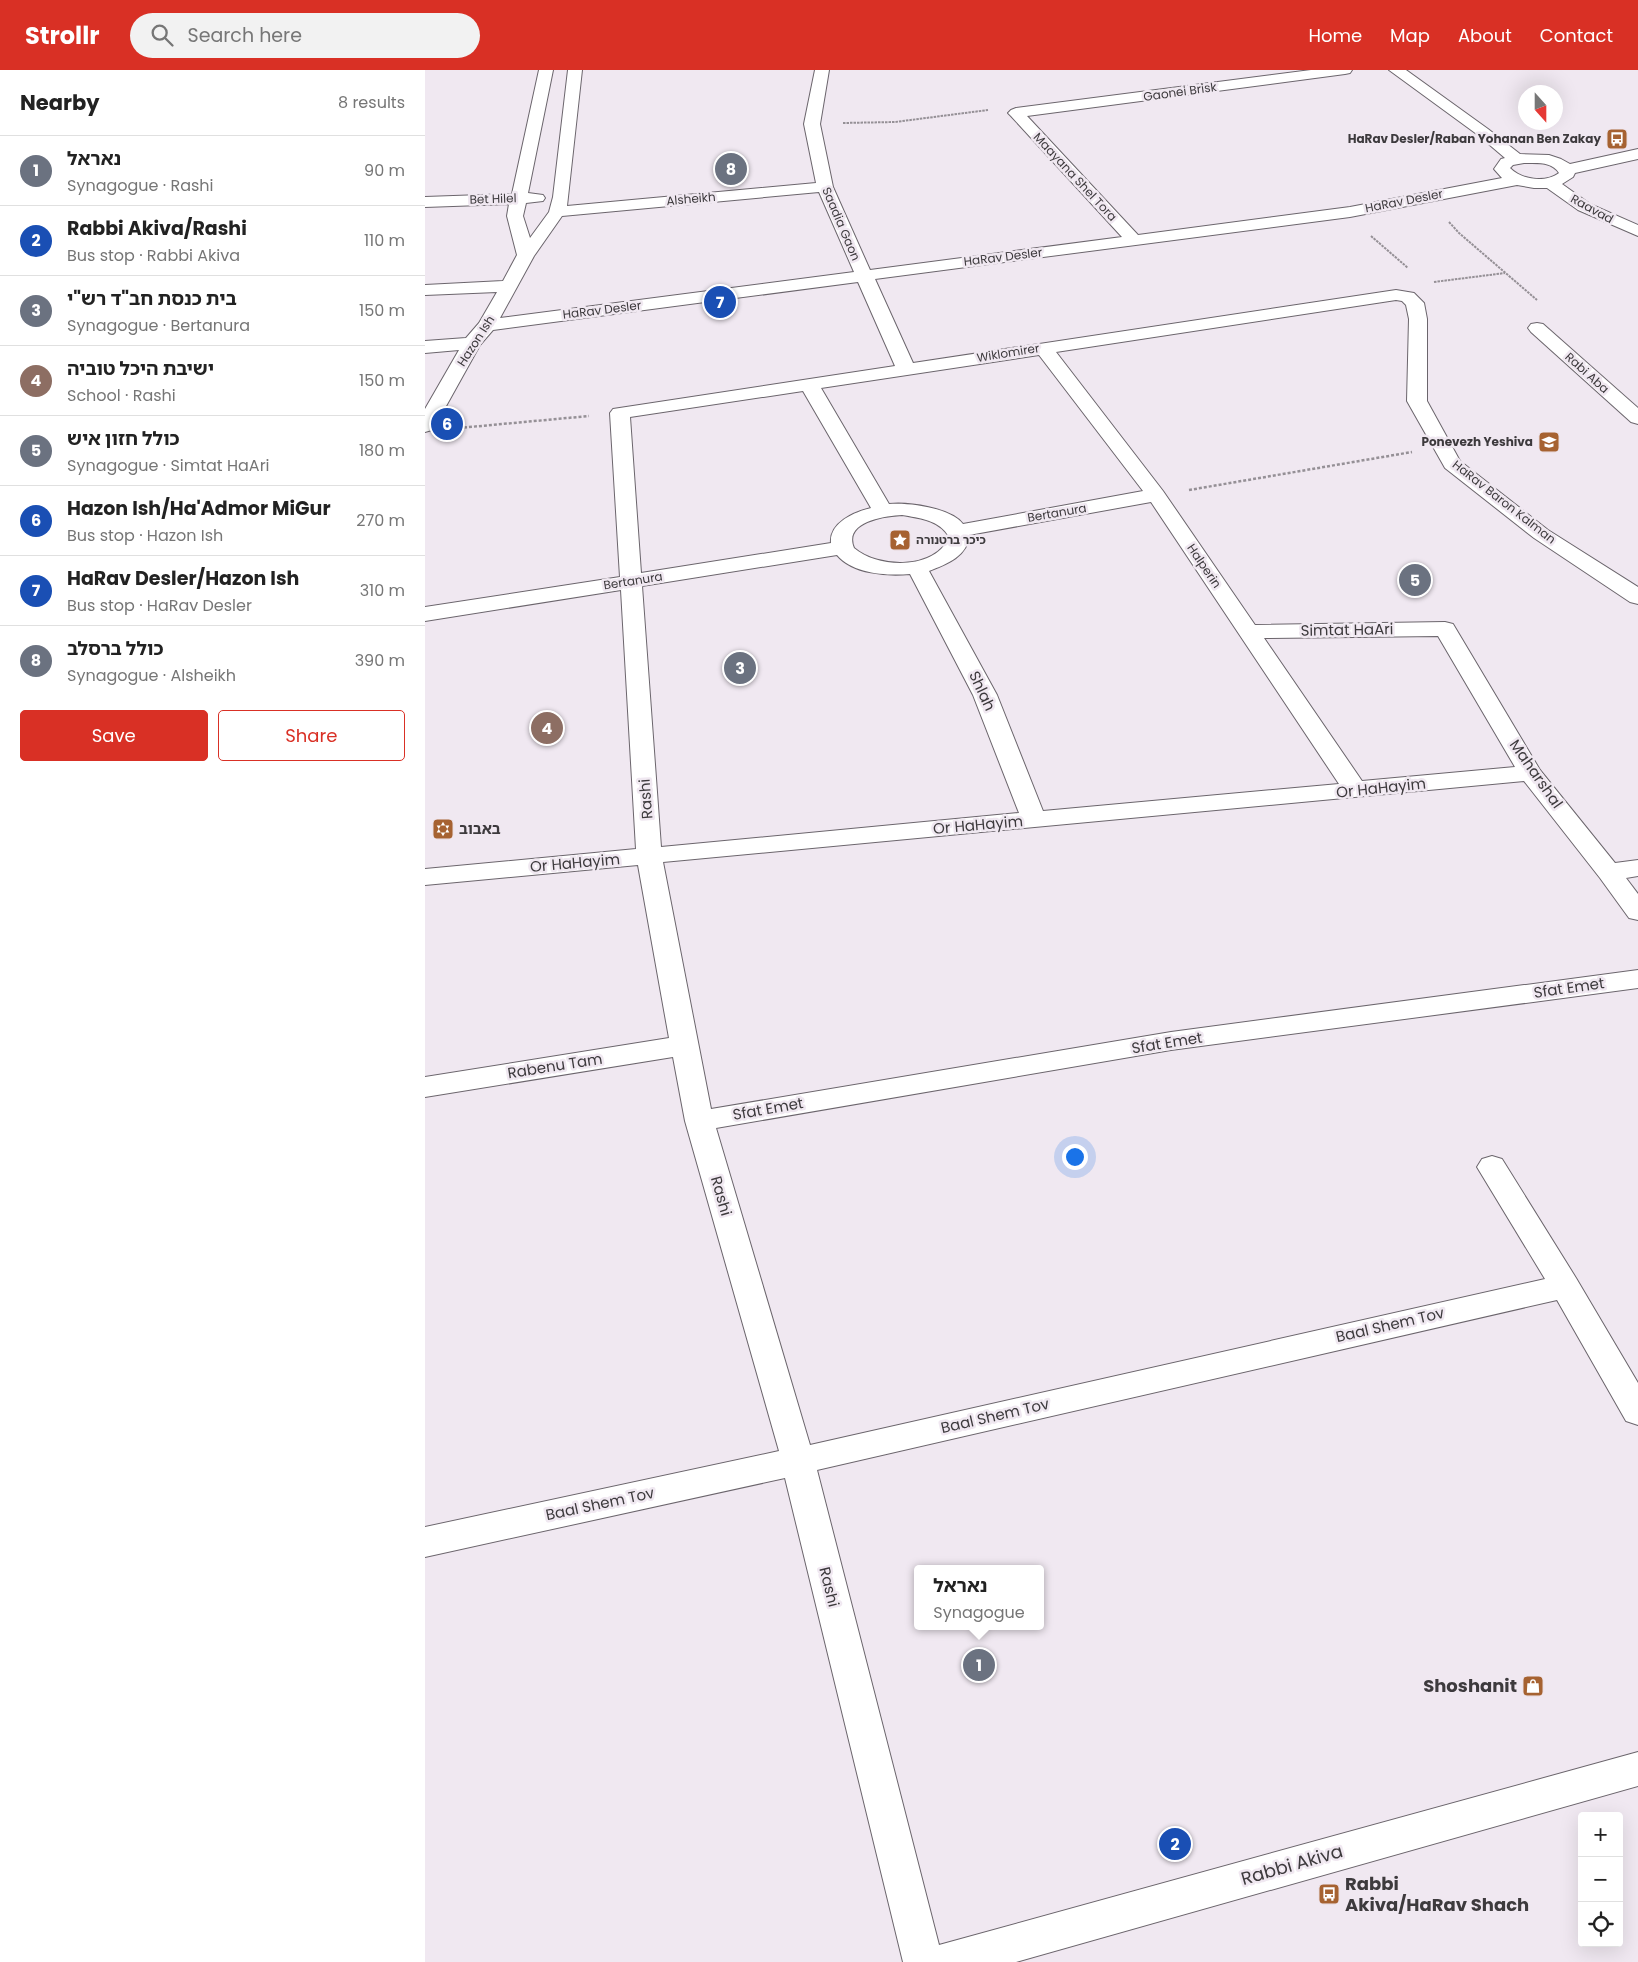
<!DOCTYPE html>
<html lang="en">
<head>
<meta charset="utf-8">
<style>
  :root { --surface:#fff; --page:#f2f2f2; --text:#222; --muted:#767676; --line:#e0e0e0; --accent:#d93025 }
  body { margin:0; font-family:Poppins,"Noto Sans Hebrew",sans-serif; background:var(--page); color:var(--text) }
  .controls { position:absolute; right:15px; bottom:15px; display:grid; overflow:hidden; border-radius:5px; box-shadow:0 5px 20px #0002 }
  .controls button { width:45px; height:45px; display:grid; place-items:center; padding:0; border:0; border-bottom:1px solid var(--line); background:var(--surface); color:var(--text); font:25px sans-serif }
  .compass { position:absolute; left:1093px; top:15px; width:45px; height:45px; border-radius:50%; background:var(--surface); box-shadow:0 5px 20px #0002; rotate:159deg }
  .you { position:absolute; left:649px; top:1086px; width:18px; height:18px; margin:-12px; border:4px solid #fff; border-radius:50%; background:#1a73e8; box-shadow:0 0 0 8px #1a73e833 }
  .badge { display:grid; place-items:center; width:32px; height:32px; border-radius:50%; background:var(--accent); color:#fff; font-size:16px; font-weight:700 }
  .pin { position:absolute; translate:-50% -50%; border:2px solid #fff; box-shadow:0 1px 5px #0006 }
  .popup { position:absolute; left:489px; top:1495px; width:130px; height:65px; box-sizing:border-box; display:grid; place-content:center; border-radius:5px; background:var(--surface); filter:drop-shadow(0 1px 4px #0005); font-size:16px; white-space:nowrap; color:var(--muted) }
  .popup b { font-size:19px; color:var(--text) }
  .popup::after { content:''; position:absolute; left:50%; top:100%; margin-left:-10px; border:10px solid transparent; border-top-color:var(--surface) }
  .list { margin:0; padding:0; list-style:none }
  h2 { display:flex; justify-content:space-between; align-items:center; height:65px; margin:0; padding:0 20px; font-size:21px }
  h2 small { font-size:16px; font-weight:400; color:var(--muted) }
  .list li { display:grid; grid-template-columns:32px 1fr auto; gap:15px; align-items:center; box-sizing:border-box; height:70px; padding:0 20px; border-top:1px solid var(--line) }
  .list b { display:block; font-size:19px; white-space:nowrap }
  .list p { margin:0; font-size:16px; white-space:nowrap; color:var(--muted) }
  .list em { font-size:16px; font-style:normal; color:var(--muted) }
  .actions { display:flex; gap:10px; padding:15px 20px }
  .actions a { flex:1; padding:11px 0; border:1px solid var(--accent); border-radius:5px; text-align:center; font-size:18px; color:var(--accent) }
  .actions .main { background:var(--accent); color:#fff }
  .icon { flex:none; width:28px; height:28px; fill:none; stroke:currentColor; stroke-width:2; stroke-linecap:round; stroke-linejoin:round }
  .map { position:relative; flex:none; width:1213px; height:1892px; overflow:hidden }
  header { display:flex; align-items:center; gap:30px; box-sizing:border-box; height:70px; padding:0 25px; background:var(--accent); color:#fff }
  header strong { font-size:24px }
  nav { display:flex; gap:28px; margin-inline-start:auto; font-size:18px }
  .search { width:350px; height:45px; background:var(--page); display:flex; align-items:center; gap:12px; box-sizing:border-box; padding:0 18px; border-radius:28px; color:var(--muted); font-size:19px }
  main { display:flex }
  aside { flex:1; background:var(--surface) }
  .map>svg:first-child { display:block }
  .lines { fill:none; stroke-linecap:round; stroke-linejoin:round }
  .minor-casing { stroke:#6b656c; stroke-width:2 }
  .path-far1 { stroke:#959096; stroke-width:2; stroke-dasharray:2.5 1; stroke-linecap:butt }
  .path { stroke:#959096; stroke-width:2.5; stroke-dasharray:3 2; stroke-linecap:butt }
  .minor { fill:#fff; fill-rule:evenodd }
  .labels { text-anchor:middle; stroke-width:5; stroke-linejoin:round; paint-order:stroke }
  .far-street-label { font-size:12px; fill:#3d3a3d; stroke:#f0e8f1 }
  .far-poi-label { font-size:12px; font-weight:bold; fill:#3d3a3d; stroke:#f0e8f1; text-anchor:end }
  .street-label { font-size:15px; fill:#3d3a3d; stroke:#f0e8f1 }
  .poi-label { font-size:15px; font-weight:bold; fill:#3d3a3d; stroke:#f0e8f1; text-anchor:start }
  .near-poi-label { font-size:18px; font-weight:bold; fill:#3d3a3d; stroke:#f0e8f1; text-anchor:end }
  .near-street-label { font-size:18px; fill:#3d3a3d; stroke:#f0e8f1 }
</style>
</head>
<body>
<header>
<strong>Strollr</strong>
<div class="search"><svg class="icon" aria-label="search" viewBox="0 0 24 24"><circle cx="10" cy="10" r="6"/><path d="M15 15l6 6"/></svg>Search here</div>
<nav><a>Home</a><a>Map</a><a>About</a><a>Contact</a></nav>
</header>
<main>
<aside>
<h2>Nearby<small>8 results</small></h2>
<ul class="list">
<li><span class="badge" style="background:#6b7280">1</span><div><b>נאראל</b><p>Synagogue · Rashi</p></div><em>90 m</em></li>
<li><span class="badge" style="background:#1a4fb4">2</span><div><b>Rabbi Akiva/Rashi</b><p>Bus stop · Rabbi Akiva</p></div><em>110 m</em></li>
<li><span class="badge" style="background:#6b7280">3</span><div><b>בית כנסת חב&quot;ד רש&quot;י</b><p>Synagogue · Bertanura</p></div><em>150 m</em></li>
<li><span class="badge" style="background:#8d6e63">4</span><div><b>ישיבת היכל טוביה</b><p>School · Rashi</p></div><em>150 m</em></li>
<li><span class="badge" style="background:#6b7280">5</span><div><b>כולל חזון איש</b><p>Synagogue · Simtat HaAri</p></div><em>180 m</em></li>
<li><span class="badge" style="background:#1a4fb4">6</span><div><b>Hazon Ish/Ha'Admor MiGur</b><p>Bus stop · Hazon Ish</p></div><em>270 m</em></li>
<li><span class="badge" style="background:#1a4fb4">7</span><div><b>HaRav Desler/Hazon Ish</b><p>Bus stop · HaRav Desler</p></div><em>310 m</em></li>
<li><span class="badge" style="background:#6b7280">8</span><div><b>כולל ברסלב</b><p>Synagogue · Alsheikh</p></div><em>390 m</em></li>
</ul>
<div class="actions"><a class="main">Save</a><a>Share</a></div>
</aside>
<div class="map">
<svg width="1213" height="1892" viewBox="0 0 1213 1892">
  <rect width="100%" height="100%" fill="#f0e8f1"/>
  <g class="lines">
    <g class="minor-casing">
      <g id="minor">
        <path d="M114,0H128L103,123L118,125L120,128L118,131L101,133L98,146L105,168L124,142L128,127L143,0H157L142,136L391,113L379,54L390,0H404L395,54L408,117L445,200L697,167L586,46L583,43L586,40L591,38L886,0H927L925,3L920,4L602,46L713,165L925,137L1077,108L1069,99L1076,89L1080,88L1053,65L964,0H981L1063,59L1095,84L1124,85L1136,89L1145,94L1213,79V89L1150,103L1148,107L1137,114L1165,134L1213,155V166L1153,140L1122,118H1109L1092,115L925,147L450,209L488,293L971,220L989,223L999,233L1002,249V331L1035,391L1123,460L1213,517V534L1205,532L1109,468L1020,398L982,331L984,249L981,235L977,231L971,230L631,282L738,421L830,555L1020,552L1028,554L1115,700L1190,793L1213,790V806L1201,808L1213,824V850L1204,848L1175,808L1099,711L238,792L286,1039L746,962L1213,900V918L746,980L291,1058L385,1375L1120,1209L1052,1097L1057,1089L1067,1086L1077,1089L1151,1208L1213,1313V1355L1201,1351L1132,1230L392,1400L514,1875L1213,1682V1716L591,1892H478L360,1408L0,1487V1457L354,1381L260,1051L248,987L0,1027V1007L244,968L213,795L0,815V799L211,779L196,520L0,551V537L195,507L185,343L188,339L470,296L433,212L68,260L55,275L10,356L7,360L0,362V339L34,280L0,283V271L41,268L54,253L72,222L0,225V215L78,211L92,185L82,146L84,134L0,137V127L87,124ZM1099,93C1111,93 1127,91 1134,103C1120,113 1097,110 1085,98L1088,95ZM394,122L429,202L75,248L109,186L137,146ZM614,285L718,421L538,454C526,438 483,432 464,434L396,318ZM378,321L446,438C429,442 404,453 406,473L216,503L205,347ZM726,432L914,714L618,741L572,625L504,501C522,494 543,486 544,465ZM477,445C494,448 515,450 524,467C511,500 453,499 429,478C418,452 459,446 477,445ZM412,485C428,504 462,506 485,504L548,625L594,743L236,777L217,516ZM1013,566L1090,697L937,711L839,568Z"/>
        <polygon points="1112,253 1118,254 1213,338 1213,354 1206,352 1106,262 1103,258 1106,254"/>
      </g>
    </g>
    <g class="path-far1">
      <polyline points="418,53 470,52 563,40"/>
      <polyline points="1024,152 1034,163 1112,230"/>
      <polyline points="946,166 983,198"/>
      <polyline points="1009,212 1080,203"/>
    </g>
    <g class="path">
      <polyline points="34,358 164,346"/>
      <polyline points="764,420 987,382"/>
    </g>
    <use href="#minor" class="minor"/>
  </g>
  <defs>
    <g id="bus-square" transform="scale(1.125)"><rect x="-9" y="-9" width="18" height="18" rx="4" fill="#a66231" stroke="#f0e8f1"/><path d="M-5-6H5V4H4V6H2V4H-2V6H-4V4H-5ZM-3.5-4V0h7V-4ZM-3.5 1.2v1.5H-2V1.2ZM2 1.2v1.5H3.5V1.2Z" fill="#fff"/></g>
    <g id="university-square" transform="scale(1.125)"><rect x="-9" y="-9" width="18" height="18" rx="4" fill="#a66231" stroke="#f0e8f1"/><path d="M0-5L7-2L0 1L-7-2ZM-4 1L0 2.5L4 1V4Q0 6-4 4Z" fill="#fff"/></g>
    <g id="sight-square" transform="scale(1.125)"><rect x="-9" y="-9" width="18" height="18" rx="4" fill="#a66231" stroke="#f0e8f1"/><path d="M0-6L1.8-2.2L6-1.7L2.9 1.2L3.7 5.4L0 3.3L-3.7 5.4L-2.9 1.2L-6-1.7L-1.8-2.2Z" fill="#fff"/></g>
    <g id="synagogue-square" transform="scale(1.125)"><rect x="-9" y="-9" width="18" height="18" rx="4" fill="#a66231" stroke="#f0e8f1"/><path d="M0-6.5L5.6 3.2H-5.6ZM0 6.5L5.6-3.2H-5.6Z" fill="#fff"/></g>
    <g id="shop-square" transform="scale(1.125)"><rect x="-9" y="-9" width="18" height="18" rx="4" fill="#a66231" stroke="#f0e8f1"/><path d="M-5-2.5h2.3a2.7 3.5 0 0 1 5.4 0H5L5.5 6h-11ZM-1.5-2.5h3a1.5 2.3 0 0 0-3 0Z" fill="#fff"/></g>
  </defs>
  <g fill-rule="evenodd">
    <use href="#bus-square" x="1192" y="69"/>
    <use href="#university-square" x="1124" y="372"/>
    <use href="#sight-square" x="475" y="470"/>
    <use href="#synagogue-square" x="18" y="759"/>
    <use href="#shop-square" x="1108" y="1616"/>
    <use href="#bus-square" x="904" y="1824"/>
  </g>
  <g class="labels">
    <g class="far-street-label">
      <text transform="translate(755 22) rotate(-8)" y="4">Gaonei Brisk</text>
      <text transform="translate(650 107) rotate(47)" y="4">Maayana Shel Tora</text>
      <text transform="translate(68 129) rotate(-2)" y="4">Bet Hilel</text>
      <text transform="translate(266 129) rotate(-5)" y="4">Alsheikh</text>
      <text transform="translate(979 131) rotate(-11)" y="4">HaRav Desler</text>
      <text transform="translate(1167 139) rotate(29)" y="4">Raavad</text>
      <text transform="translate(416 154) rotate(67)" y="4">Saadia Gaon</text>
      <text transform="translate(578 187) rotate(-7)" y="4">HaRav Desler</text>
      <text transform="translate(177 240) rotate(-7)" y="4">HaRav Desler</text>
      <text transform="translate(51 271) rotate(-57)" y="4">Hazon Ish</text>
      <text transform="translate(583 283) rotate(-9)" y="4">Wiklomirer</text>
      <text transform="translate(1162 303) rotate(42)" y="4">Rabi Aba</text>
      <text transform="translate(1079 432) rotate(38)" y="4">HaRav Baron Kalman</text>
      <text transform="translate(632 443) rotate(-10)" y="4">Bertanura</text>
      <text transform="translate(779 496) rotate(56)" y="4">Halperin</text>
      <text transform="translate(208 511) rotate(-9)" y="4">Bertanura</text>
    </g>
    <g class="far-poi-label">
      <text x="1176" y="73">HaRav Desler/Raban Yohanan Ben Zakay</text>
      <text x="1108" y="376">Ponevezh Yeshiva</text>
      <text x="491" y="474" text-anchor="start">כיכר ברטנורה</text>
    </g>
    <g class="street-label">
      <text transform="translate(922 560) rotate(-1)" y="5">Simtat HaAri</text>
      <text transform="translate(557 621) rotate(65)" y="5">Shlah</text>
      <text transform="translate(1111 704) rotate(55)" y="5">Maharshal</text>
      <text transform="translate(956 718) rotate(-6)" y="5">Or HaHayim</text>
      <text transform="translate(221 729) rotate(-94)" y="5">Rashi</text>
      <text transform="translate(553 755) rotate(-5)" y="5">Or HaHayim</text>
      <text transform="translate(150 793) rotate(-5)" y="5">Or HaHayim</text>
      <text transform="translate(1144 918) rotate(-8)" y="5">Sfat Emet</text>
      <text transform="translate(742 973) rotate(-9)" y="5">Sfat Emet</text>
      <text transform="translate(130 996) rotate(-9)" y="5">Rabenu Tam</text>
      <text transform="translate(343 1039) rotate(-10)" y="5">Sfat Emet</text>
      <text transform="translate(296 1126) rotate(74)" y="5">Rashi</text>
      <text transform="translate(965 1255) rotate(-13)" y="5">Baal Shem Tov</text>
      <text transform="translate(570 1346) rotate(-13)" y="5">Baal Shem Tov</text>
      <text transform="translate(175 1434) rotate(-12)" y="5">Baal Shem Tov</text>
      <text transform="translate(404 1517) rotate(76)" y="5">Rashi</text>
    </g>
    <g class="poi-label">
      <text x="34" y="764">באבוב</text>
    </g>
    <g class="near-poi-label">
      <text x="1092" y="1622">Shoshanit</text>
      <text x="920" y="1820" text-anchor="start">Rabbi<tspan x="920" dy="21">Akiva/HaRav Shach</tspan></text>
    </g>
    <g class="near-street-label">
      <text transform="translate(867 1795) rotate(-16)" y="6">Rabbi Akiva</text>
    </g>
  </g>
</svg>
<div class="controls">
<button>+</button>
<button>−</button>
<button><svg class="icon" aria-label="locate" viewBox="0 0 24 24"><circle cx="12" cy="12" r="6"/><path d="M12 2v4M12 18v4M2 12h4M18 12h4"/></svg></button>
</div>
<svg class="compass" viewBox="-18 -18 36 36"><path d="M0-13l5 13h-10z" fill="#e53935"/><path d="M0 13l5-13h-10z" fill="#767676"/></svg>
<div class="you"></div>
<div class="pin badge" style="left:554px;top:1595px;background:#6b7280">1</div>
<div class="popup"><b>נאראל</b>Synagogue</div>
<div class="pin badge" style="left:750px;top:1774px;background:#1a4fb4">2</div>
<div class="pin badge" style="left:315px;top:598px;background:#6b7280">3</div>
<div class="pin badge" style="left:122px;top:658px;background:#8d6e63">4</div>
<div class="pin badge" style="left:990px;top:510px;background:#6b7280">5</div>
<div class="pin badge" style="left:22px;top:354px;background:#1a4fb4">6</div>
<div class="pin badge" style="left:295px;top:232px;background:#1a4fb4">7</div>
<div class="pin badge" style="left:306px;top:99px;background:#6b7280">8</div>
</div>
</main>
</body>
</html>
